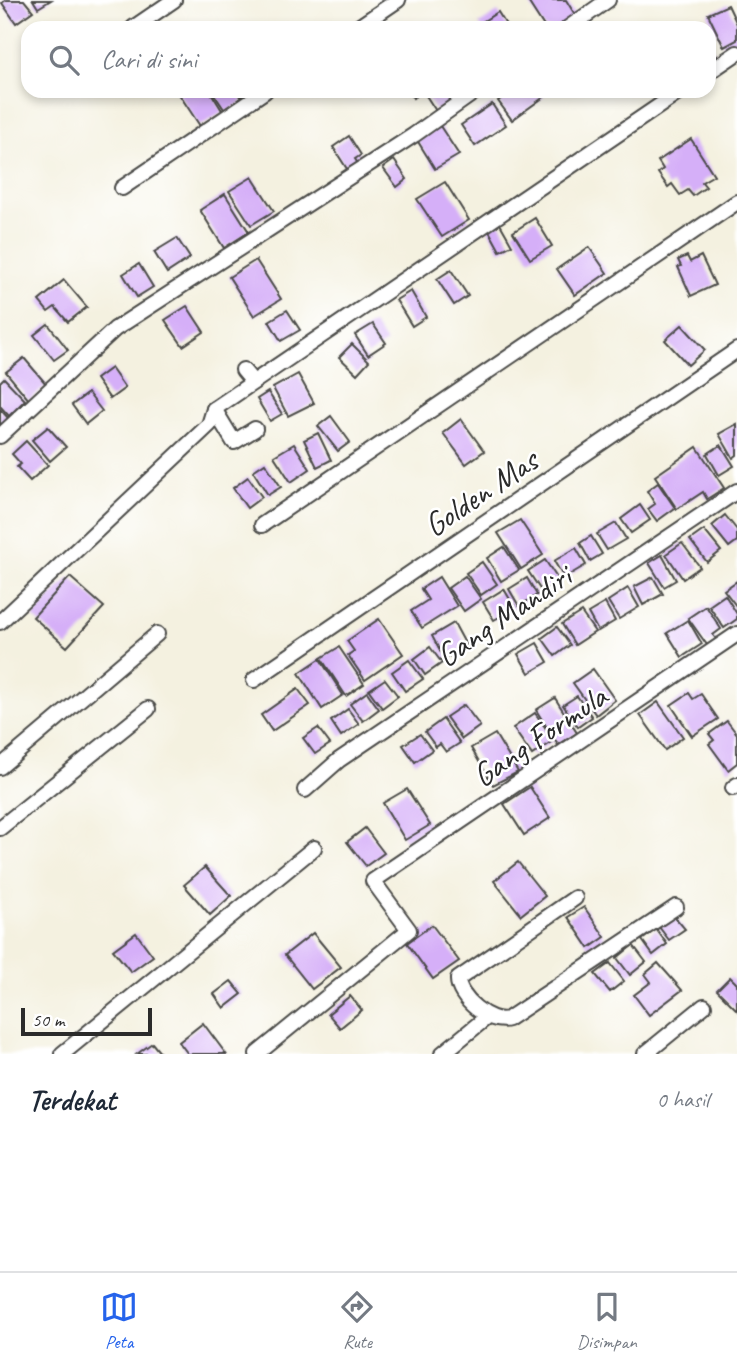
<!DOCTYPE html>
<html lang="id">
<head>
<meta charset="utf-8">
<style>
  :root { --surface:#fff; --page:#f2f2f3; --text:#1f2937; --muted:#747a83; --line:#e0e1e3; --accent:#2563eb }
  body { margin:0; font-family:Caveat,sans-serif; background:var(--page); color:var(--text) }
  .scale { position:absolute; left:21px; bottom:18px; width:131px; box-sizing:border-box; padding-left:7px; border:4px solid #2b2b2b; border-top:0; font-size:19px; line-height:24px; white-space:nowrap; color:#2b2b2b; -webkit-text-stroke:5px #fff; paint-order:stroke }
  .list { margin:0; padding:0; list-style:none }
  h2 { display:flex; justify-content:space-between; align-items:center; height:91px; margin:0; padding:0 28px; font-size:30px }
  h2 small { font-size:23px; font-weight:400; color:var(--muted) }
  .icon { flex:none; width:38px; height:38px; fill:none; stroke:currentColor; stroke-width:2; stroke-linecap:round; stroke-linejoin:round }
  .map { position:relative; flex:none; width:737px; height:1054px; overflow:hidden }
  .search { position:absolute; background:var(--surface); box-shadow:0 4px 10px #0003; left:21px; right:21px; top:21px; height:77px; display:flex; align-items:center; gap:18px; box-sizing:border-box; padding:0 24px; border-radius:21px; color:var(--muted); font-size:26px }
  .sheet { height:217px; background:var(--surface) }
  nav { display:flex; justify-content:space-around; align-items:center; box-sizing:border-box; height:98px; border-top:2px solid var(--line); background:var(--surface); font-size:19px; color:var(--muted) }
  nav a { display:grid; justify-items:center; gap:4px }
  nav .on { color:var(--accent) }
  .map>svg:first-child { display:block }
  .building { fill:#d5aff8 }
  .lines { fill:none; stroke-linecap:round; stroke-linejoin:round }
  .street-casing { stroke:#494946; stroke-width:18 }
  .street { stroke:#fff; stroke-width:14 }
  .labels { text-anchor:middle; stroke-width:5; stroke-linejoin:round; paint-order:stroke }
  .street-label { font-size:33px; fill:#2b2b2b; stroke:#fff }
</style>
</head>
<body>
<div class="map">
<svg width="737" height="1054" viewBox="0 0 737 1054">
  <rect width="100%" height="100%" fill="#fff"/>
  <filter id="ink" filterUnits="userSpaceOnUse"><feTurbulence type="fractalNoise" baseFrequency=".0143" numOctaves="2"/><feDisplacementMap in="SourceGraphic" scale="14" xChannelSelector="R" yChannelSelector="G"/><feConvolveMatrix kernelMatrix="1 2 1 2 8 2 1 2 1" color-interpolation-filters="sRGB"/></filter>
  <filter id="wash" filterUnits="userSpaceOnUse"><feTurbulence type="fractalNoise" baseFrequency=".00686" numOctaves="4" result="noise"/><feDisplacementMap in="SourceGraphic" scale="28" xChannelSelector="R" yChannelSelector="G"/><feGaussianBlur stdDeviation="1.57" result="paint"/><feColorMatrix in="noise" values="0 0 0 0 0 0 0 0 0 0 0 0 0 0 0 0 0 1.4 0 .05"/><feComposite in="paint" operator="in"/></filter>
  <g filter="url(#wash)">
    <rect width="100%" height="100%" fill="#f4f1e0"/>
    <g id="blocks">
      <g class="building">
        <polygon points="6,0 24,0 33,11 16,23 2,3"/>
        <polygon points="33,0 51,0 38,8"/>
        <polygon points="527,0 566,0 577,18 562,28 545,28"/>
        <polygon points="728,5 737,24 737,40 724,47 708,14"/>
        <polygon points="498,12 508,28 482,28 479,24"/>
        <polygon points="709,43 719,60 709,66"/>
        <polygon points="177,91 210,91 223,112 200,126"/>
        <polygon points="212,91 236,91 243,101 226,112"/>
        <polygon points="238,91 253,91 243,98"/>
        <polygon points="409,91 445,91 452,101 436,111 423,91 413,98"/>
        <polygon points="511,91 540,91 544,97 512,120 498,101"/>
        <polygon points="492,104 506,125 475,146 461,125"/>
        <polygon points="440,126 459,155 435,169 417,140"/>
        <polygon points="349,136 361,155 355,159 359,165 349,172 333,147"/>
        <polygon points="691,139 714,175 702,182 706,187 693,196 688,190 680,195 672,184 668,187 658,173 663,169 658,161"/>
        <polygon points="394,160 407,179 397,187 383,168"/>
        <polygon points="252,177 274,211 251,225 229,191"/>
        <polygon points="445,182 469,220 442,237 417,199"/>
        <polygon points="225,194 249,232 224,248 200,210"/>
        <polygon points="535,218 552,246 530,259 513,232"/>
        <polygon points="499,222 512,245 500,251 488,229"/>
        <polygon points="177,238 190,258 167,273 154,252"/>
        <polygon points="589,247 607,273 575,295 557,269"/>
        <polygon points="687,256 690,262 701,256 715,285 691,296 678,267 681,266 678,260"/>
        <polygon points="256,260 281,299 254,316 229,277"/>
        <polygon points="139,264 153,287 137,297 123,274"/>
        <polygon points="451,270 468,296 454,305 437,279"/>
        <polygon points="64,280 87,307 68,322 55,307 48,312 39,301"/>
        <polygon points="411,291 426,317 412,326 396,300"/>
        <polygon points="187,306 204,332 183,346 165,320"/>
        <polygon points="287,310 300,330 281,341 269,321"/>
        <polygon points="48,324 68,350 54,360 34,335"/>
        <polygon points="373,324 386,343 368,355 355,335"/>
        <polygon points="682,325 705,350 688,365 665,340"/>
        <polygon points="352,344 369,361 357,374 339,357"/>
        <polygon points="24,358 47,385 29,400 6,372"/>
        <polygon points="111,368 125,388 110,399 96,379"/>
        <polygon points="298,374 314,403 288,416 273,388"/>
        <polygon points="4,378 25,400 9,416 0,406 0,382"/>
        <polygon points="268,392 282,414 270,421 257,399"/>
        <polygon points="88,393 102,411 86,424 72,405"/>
        <polygon points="0,409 9,419 0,426"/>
        <polygon points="331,416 350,442 338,451 318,426"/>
        <polygon points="461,419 484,451 466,464 443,433"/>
        <polygon points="737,424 737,455 733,458 719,434"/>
        <polygon points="48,427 66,447 50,461 32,440"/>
        <polygon points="318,433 331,460 317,467 304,440"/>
        <polygon points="26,441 48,465 30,481 17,467 21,464 12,454"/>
        <polygon points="294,444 310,469 291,482 274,456"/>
        <polygon points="721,445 734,466 719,475 707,454"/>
        <polygon points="697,447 724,488 707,499 703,492 677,509 655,476"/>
        <polygon points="265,463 281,487 268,495 253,471"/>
        <polygon points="248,477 262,497 247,508 233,488"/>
        <polygon points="658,483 675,508 657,521 648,509 655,504 647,491"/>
        <polygon points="640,505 650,520 631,533 621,519"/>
        <polygon points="725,515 737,530 737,541 729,547 712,526"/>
        <polygon points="520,520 543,555 521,569 498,533"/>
        <polygon points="616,523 626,539 607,550 597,534"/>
        <polygon points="704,530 721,551 707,562 690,540"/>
        <polygon points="591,536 602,554 590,561 580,543"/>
        <polygon points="682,543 700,567 683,579 666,554"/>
        <polygon points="504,547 519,570 501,581 487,558"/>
        <polygon points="576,548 586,565 564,578 554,561"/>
        <polygon points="662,555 676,580 664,587 649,563"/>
        <polygon points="545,560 559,581 542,592 528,571"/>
        <polygon points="482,562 497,584 481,595 466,573"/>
        <polygon points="465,576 481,599 464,611 448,588"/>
        <polygon points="70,577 104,607 67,647 33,617"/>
        <polygon points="439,577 457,606 422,628 411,611 428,600 421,589"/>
        <polygon points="653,577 663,594 643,605 634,587"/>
        <polygon points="527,578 537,595 519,606 509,589"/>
        <polygon points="737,581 737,607 724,590"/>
        <polygon points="628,588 639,607 619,619 608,601"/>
        <polygon points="504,589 515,608 494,620 483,602"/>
        <polygon points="725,595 737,614 737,619 724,628 709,606"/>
        <polygon points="605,603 615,621 598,631 588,613"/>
        <polygon points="706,606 721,629 713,635 716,639 707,645 688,618"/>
        <polygon points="581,612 595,632 575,645 562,624"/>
        <polygon points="379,619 403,654 365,680 348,655 354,651 347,641"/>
        <polygon points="688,620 702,644 682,657 667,633"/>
        <polygon points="454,623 467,647 444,659 432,636"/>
        <polygon points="557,627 570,645 555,656 542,638"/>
        <polygon points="537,643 548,662 529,673 518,654"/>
        <polygon points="339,647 364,684 346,696 321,658"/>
        <polygon points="430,647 442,663 425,675 414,659"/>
        <polygon points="320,659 343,695 322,709 299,673"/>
        <polygon points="409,660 423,679 405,691 392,672"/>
        <polygon points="593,669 615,700 596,715 573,683"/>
        <polygon points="385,679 398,696 382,708 369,690"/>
        <polygon points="298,689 310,705 272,731 261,715"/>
        <polygon points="367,692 379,709 363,721 350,704"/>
        <polygon points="689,693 693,699 701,694 718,719 692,736 671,705"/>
        <polygon points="577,696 592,717 578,727 563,705"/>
        <polygon points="555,698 577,733 558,745 536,710"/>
        <polygon points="658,702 683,737 665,750 640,715"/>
        <polygon points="464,705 480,726 462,739 446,717"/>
        <polygon points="348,709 359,724 341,736 331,721"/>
        <polygon points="535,713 554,740 532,755 513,728"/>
        <polygon points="443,719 460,743 446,752 440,744 436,747 425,732"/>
        <polygon points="727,721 737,734 737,763 728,770 709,744 714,740 709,734"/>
        <polygon points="318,728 330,744 315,754 303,738"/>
        <polygon points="420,734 432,750 415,762 403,745"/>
        <polygon points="495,734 518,772 493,785 471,748"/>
        <polygon points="530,787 550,818 524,835 504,804"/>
        <polygon points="407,789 430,825 405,840 383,803"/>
        <polygon points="365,828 384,853 366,866 347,842"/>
        <polygon points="518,862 545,896 521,915 494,881"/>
        <polygon points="205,867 231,896 210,915 184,885"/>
        <polygon points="584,907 605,937 589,948 568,917"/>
        <polygon points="674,916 685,929 669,940 659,927"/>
        <polygon points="432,925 459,961 433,979 407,943"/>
        <polygon points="656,929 667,944 653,955 642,940"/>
        <polygon points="136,933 153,956 131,972 113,950"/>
        <polygon points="313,933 341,967 312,989 285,955"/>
        <polygon points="633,945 646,962 630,975 617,958"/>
        <polygon points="610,963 624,981 610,992 595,974"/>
        <polygon points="658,963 682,990 649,1015 634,995 651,982 645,974"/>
        <polygon points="730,977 737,984 737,1010 717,990"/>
        <polygon points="231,981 242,994 224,1008 214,994"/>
        <polygon points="350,996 362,1010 340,1028 328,1014"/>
        <polygon points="203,1023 226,1054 188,1054 179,1042"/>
        <polygon points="152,1043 161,1054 137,1054"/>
      </g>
    </g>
  </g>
  <g filter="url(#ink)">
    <use href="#blocks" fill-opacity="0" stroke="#494946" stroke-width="2"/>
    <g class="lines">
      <g class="street-casing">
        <g id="street">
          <polyline points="133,28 174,0"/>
          <polyline points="357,28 398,0"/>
          <polyline points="568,28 608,0"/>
          <polyline points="709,72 737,53"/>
          <polyline points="122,188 265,91"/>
          <polyline points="243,370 253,382"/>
          <polyline points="214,409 234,442 255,429"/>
          <polyline points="0,436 115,329 414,135 476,91"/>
          <polyline points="262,525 737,202"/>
          <polyline points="0,622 209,425 214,409 681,91"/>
          <polyline points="254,680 737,350"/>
          <polyline points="0,767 157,634"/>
          <polyline points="733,788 737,785"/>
          <polyline points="305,790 339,760 737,491"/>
          <polyline points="0,828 148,709"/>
          <path d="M575,898L458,979C457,997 490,1025 508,1019L676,907"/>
          <polyline points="62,1054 314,848"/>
          <polyline points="257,1054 409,930 373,881 737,634"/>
          <polyline points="442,1054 487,1017"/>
          <polyline points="645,1054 704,1006"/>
        </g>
      </g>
      <use href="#street" class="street"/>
    </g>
  </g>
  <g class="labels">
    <g class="street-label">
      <text transform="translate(480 492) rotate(-34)" y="12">Golden Mas</text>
      <text transform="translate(503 615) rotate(-34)" y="12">Gang Mandiri</text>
      <text transform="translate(539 735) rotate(-34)" y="12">Gang Formula</text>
    </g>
  </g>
</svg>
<div class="scale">50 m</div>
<div class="search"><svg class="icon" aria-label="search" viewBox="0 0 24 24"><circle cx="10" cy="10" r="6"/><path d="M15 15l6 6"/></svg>Cari di sini</div>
</div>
<section class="sheet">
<h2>Terdekat<small>0 hasil</small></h2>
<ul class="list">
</ul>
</section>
<nav>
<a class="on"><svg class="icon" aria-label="map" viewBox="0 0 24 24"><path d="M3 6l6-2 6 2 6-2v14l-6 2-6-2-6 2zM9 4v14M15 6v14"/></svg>Peta</a>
<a><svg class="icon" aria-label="directions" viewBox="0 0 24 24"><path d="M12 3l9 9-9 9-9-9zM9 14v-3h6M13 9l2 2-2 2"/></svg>Rute</a>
<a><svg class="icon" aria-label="saved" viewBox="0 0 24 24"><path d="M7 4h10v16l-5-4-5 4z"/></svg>Disimpan</a>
</nav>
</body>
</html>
